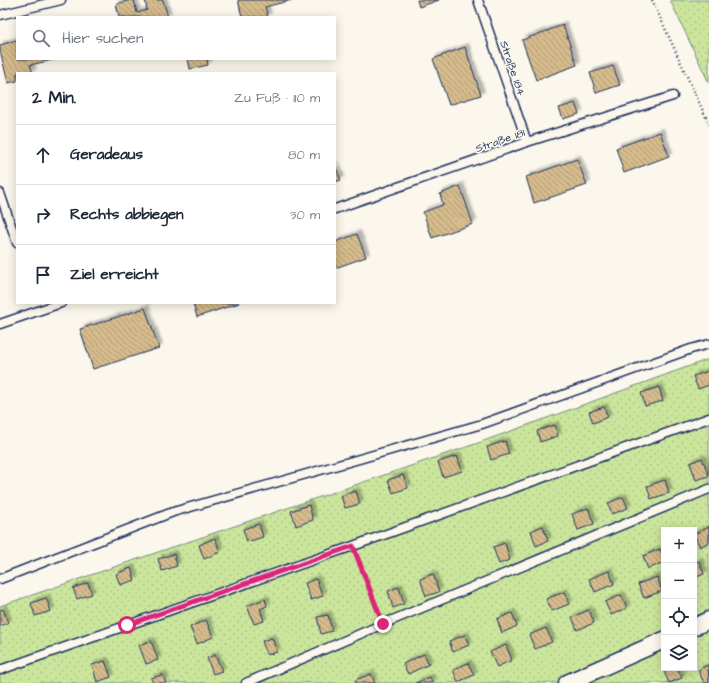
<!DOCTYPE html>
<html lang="de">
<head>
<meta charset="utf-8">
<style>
  :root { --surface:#fff; --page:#f6f6f7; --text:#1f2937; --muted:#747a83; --line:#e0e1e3 }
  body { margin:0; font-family:"Architects Daughter",sans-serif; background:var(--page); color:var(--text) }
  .controls { position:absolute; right:12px; bottom:12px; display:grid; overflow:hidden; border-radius:0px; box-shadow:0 2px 10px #0003 }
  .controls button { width:36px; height:36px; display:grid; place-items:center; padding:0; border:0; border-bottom:1px solid var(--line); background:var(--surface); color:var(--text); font:20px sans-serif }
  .stop { position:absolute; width:12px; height:12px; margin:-9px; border:3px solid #db2777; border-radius:50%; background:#fff }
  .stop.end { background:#db2777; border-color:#fff; box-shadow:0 1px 4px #0008 }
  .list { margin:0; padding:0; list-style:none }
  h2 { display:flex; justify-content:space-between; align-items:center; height:52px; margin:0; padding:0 16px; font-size:17px }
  h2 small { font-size:13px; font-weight:400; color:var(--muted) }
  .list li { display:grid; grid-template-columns:26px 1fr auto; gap:12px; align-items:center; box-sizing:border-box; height:60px; padding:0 16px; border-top:1px solid var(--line) }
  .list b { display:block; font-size:15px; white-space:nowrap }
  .list em { font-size:13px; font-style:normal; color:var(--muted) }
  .icon { flex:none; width:22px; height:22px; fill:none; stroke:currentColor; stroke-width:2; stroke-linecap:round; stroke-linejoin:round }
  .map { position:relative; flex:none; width:709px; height:683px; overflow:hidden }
  .search { position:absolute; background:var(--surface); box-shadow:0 2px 10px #0003; left:16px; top:16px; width:320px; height:44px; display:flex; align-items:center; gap:10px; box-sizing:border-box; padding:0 14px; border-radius:0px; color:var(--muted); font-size:15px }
  .panel { position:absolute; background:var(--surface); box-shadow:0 2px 10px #0003; left:16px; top:72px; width:320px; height:232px; border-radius:0px }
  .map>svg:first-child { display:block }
  .grass { fill:url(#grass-dots); stroke:#738a7d; fill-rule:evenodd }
  .building { fill:url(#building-back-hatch); stroke:#1b2f5e; filter:url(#shadow) }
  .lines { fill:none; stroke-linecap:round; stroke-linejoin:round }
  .lane-casing { stroke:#1b2f5e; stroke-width:11 }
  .street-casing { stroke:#1b2f5e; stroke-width:19 }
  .path { stroke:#1b2f5e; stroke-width:2.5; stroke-dasharray:1 3; stroke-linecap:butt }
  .lane { stroke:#fbf7ec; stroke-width:8 }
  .street { stroke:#fbf7ec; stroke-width:16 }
  .route { stroke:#db2777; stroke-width:5 }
  .labels { text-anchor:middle; stroke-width:3.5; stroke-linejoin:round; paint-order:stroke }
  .street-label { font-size:11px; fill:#1b2f5e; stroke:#fbf7ec }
</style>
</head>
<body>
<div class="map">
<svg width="709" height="683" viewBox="0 0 709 683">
  <defs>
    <pattern id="grass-dots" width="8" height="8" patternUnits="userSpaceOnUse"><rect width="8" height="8" fill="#cbe69c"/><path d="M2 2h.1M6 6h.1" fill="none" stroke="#aec689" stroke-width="1.8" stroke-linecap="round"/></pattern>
    <pattern id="building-back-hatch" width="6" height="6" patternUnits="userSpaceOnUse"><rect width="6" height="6" fill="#d6bc8c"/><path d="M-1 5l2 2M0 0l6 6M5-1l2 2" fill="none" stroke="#ad9976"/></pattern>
    <filter id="shadow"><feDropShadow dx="3.5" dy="-3.5" stdDeviation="1" flood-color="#0004"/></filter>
  </defs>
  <rect width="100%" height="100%" fill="#fbf7ec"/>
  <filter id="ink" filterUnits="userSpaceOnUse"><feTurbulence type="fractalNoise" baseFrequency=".025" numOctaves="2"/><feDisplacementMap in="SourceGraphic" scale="8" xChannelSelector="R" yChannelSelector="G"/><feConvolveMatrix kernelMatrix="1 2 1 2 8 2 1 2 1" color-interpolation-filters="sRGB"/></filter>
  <g filter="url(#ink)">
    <g class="grass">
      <polygon points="670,0 709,0 709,83"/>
      <path d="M709,359V683H0V606L481,442ZM664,530H694V668H664Z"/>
    </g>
    <g class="building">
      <polygon points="131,0 134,0 137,13 147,10 145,0 163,0 168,17 119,17 116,4"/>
      <polygon points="238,0 292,0 265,7 268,17 242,17"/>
      <polygon points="417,0 439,0 419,7"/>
      <polygon points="563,25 577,65 536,80 522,40"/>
      <polygon points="17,40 17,59 57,59 30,65 33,73 17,73 17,81 8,83 0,50 0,45"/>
      <polygon points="465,47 481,95 449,105 433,59"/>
      <polygon points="188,59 207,59 208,65 190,69"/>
      <polygon points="613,66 620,85 596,93 590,73"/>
      <polygon points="575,103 579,114 563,119 559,108"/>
      <polygon points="660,132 669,156 624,173 616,148"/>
      <polygon points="577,159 587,185 534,203 526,177"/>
      <polygon points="335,165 341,180 335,182"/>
      <polygon points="460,186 473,224 432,238 423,212 443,205 440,194"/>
      <polygon points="357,234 366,257 335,268 335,242"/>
      <polygon points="193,303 239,303 197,317"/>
      <polygon points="145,308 159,348 93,369 80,329"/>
      <polygon points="709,371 709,385 698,389 693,376"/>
      <polygon points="659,387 663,401 645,406 641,393"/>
      <polygon points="604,407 608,417 593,423 589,412"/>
      <polygon points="555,425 558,436 540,442 537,431"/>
      <polygon points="505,441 509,454 491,460 487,447"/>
      <polygon points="457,456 462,471 443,477 438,462"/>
      <polygon points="702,458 709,476 696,480 690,463"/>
      <polygon points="403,475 408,488 393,493 388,480"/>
      <polygon points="665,480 669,493 651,499 647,486"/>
      <polygon points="356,491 360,504 345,508 341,496"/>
      <polygon points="623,497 628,508 612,514 608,503"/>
      <polygon points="309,505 313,520 296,526 291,511"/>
      <polygon points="588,508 594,524 578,530 572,514"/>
      <polygon points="259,524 263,537 247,542 243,529"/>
      <polygon points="543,526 548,541 536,546 531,531"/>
      <polygon points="709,527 709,542 700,547 694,534"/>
      <polygon points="215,538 220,552 204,559 199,545"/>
      <polygon points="505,543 510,560 499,564 493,547"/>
      <polygon points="660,549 664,559 664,562 648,569 643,556"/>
      <polygon points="174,554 177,566 162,571 158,559"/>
      <polygon points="699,561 704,574 694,578 694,564"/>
      <polygon points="131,568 135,580 120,585 116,574"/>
      <polygon points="609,571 614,584 595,592 589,579"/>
      <polygon points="433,574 439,592 426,596 420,579"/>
      <polygon points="657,577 662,591 644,598 638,584"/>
      <polygon points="316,579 323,596 311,600 305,583"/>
      <polygon points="88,583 92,594 77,599 73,588"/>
      <polygon points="399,587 404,604 393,608 388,591"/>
      <polygon points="564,592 569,604 552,611 546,599"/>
      <polygon points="621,595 627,608 611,615 605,602"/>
      <polygon points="46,598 51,611 35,616 31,603"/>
      <polygon points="265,599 267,606 260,609 264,621 254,624 247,606"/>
      <polygon points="3,609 8,623 0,626 0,610"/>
      <polygon points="589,610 594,623 577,630 572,617"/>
      <polygon points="512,613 517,626 502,633 497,619"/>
      <polygon points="328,615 332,631 321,634 317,617"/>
      <polygon points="206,620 213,637 197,644 190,627"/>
      <polygon points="546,628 552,642 535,649 529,635"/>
      <polygon points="465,635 469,645 453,652 449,641"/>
      <polygon points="272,638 277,652 267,655 262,641"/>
      <polygon points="151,641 158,660 146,664 139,645"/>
      <polygon points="506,645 512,660 497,667 490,652"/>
      <polygon points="424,654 429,664 408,674 403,664"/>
      <polygon points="215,655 222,671 213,674 207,658"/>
      <polygon points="105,661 111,677 97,682 92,665"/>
      <polygon points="468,663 474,675 458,682 453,670"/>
      <polygon points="664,665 664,668 677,668 682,678 669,683 662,667"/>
      <polygon points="708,665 709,683 704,683 698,670"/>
      <polygon points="371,674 375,683 356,683 355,680"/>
      <polygon points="163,675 166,683 153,683 151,678"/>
      <polygon points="430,677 433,683 415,683"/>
    </g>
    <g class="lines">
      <g class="lane-casing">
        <g id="lane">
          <polyline points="478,0 527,142"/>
          <polyline points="0,15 61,0"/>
          <polyline points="0,193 17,243"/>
          <polyline points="335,209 527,142 673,96"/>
          <polyline points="0,324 61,303"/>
          <polyline points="0,579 173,512 482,424 691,349 709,344"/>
          <polyline points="0,670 353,546 709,418"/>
          <polyline points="246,683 383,624 709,489"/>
        </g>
      </g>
      <g class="street-casing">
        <g id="street">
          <polyline points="694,627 709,620"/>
          <polyline points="567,683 664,640"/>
        </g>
      </g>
      <g class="path">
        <polyline points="652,0 709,124"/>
        <polyline points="358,559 378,611"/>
      </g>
      <use href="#lane" class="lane"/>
      <use href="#street" class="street"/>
    </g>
  </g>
  <g class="lines" filter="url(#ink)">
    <polyline class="route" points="127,625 353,546 383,624"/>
  </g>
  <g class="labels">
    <g class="street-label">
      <text transform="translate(513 68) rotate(71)" y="4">Straße 184</text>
      <text transform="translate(500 140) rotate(-19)" y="4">Straße 181</text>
    </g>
  </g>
</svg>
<div class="controls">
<button>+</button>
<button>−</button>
<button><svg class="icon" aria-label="locate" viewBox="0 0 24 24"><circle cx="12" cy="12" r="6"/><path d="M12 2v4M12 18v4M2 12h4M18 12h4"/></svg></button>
<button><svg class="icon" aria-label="layers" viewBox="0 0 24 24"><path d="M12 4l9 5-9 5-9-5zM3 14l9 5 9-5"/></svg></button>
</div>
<div class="stop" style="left:127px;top:625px"></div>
<div class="stop end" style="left:383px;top:624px"></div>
<div class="search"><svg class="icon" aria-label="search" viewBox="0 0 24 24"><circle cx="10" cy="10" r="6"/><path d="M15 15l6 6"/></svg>Hier suchen</div>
<section class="panel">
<h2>2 Min.<small>Zu Fuß · 110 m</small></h2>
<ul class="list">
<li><svg class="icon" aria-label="ahead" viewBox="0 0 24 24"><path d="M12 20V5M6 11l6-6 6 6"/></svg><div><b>Geradeaus</b></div><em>80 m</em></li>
<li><svg class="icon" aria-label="right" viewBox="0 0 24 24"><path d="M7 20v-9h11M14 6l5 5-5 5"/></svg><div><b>Rechts abbiegen</b></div><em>30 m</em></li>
<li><svg class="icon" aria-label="arrive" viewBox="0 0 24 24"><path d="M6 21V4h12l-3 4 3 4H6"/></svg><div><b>Ziel erreicht</b></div></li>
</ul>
</section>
</div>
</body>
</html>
